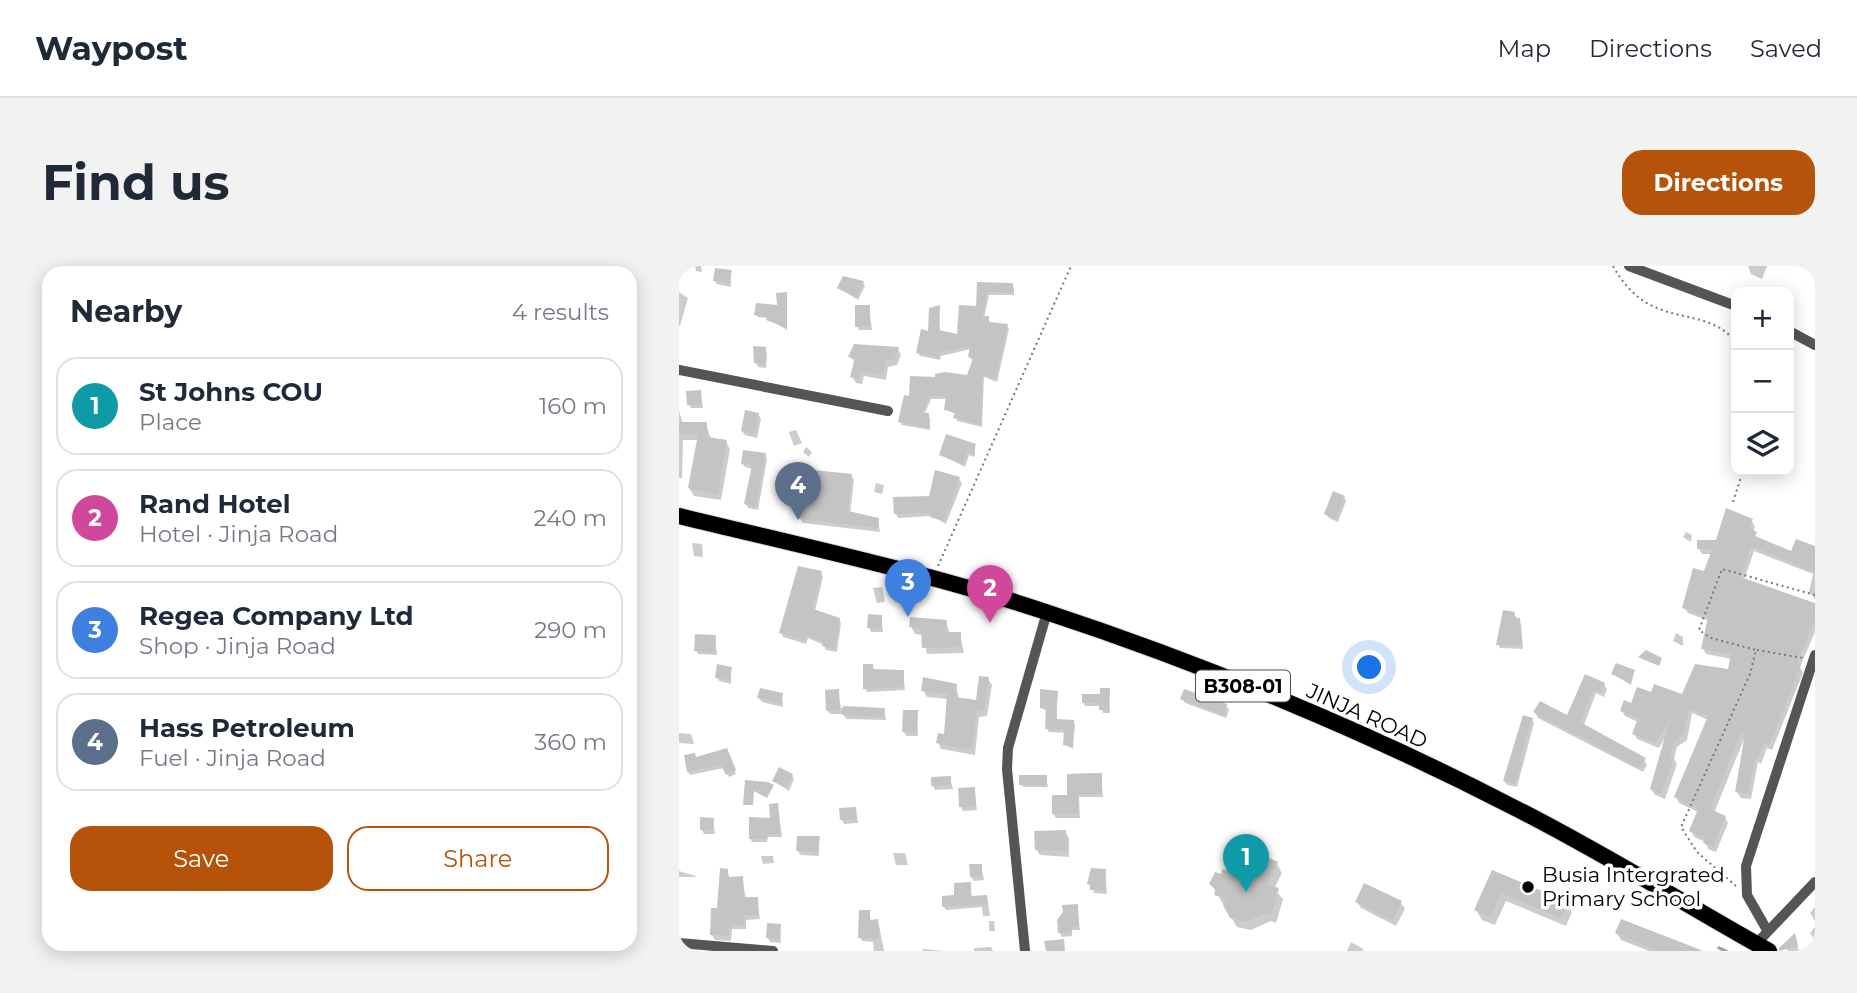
<!DOCTYPE html>
<html lang="en">
<head>
<meta charset="utf-8">
<style>
  :root { --surface:#fff; --page:#f2f2f3; --text:#1f2937; --muted:#747a83; --line:#e0e1e3; --accent:#b45309 }
  body { margin:0; font-family:Montserrat,sans-serif; background:var(--page); color:var(--text) }
  .controls { position:absolute; right:21px; top:21px; display:grid; overflow:hidden; border-radius:14px; box-shadow:0 4px 18px #0003 }
  .controls button { width:63px; height:63px; display:grid; place-items:center; padding:0; border:0; border-bottom:2px solid var(--line); background:var(--surface); color:var(--text); font:35px sans-serif }
  .you { position:absolute; left:691px; top:402px; width:24px; height:24px; margin:-18px; border:5px solid #fff; border-radius:50%; background:#1a73e8; box-shadow:0 0 0 10px #1a73e833 }
  .badge { display:grid; place-items:center; width:46px; height:46px; border-radius:50%; background:var(--accent); color:#fff; font-size:23px; font-weight:700 }
  .pin { position:absolute; translate:-50% -58px; filter:drop-shadow(0 2px 4px #0008) }
  .pin::after { content:''; position:absolute; top:37px; width:24px; height:21px; background:inherit; clip-path:polygon(0 0,100% 0,50% 100%) }
  .list { margin:0; padding:0; list-style:none }
  h2 { display:flex; justify-content:space-between; align-items:center; height:91px; margin:0; padding:0 28px; font-size:30px }
  h2 small { font-size:23px; font-weight:400; color:var(--muted) }
  .list li { display:grid; grid-template-columns:46px 1fr auto; gap:21px; align-items:center; box-sizing:border-box; height:98px; margin:0 14px 14px; padding:0 14px; border:2px solid var(--line); border-radius:21px }
  .list b { display:block; font-size:26px; white-space:nowrap }
  .list p { margin:0; font-size:23px; white-space:nowrap; color:var(--muted) }
  .list em { font-size:23px; font-style:normal; color:var(--muted) }
  .actions { display:flex; gap:14px; padding:21px 28px }
  .actions a { flex:1; padding:16px 0; border:2px solid var(--accent); border-radius:21px; text-align:center; font-size:24px; color:var(--accent) }
  .actions .main { background:var(--accent); color:#fff }
  .icon { flex:none; width:38px; height:38px; fill:none; stroke:currentColor; stroke-width:2; stroke-linecap:round; stroke-linejoin:round }
  .map { position:relative; flex:none; width:1136px; height:685px; overflow:hidden; border-radius:21px }
  header { display:flex; align-items:center; gap:42px; box-sizing:border-box; height:98px; padding:0 35px; background:var(--surface); border-bottom:2px solid var(--line) }
  header strong { font-size:33px }
  nav { display:flex; gap:38px; margin-inline-start:auto; font-size:24px }
  .intro { display:flex; align-items:center; justify-content:space-between; box-sizing:border-box; height:168px; padding:0 42px }
  h1 { margin:0; font-size:49px }
  .button { padding:18px 32px; border-radius:21px; background:var(--accent); color:#fff; font-size:24px; font-weight:700 }
  main { display:flex; gap:42px; padding:0 42px }
  aside { flex:1; background:var(--surface); border-radius:21px; box-shadow:0 4px 18px #0003 }
  .map>svg:first-child { display:block }
  .shadow { fill:#0003 }
  .lines { fill:none; stroke-linecap:round; stroke-linejoin:round }
  .stream { stroke:#a3a3a3; stroke-width:3.5 }
  .building { fill:#c4c4c4 }
  .primary-casing { stroke:#dbdbdb; stroke-width:18 }
  .path { stroke:#777; stroke-width:2; stroke-dasharray:2 3.5; stroke-linecap:butt }
  .minor { stroke:#555; stroke-width:10 }
  .primary { stroke:#000; stroke-width:16 }
  .poi-dot { fill:#000; stroke:#fff; stroke-width:2.5 }
  .labels { text-anchor:middle; stroke-width:7; stroke-linejoin:round; paint-order:stroke }
  .shield { fill:#fff; stroke:#4c4c4c; stroke-width:2 }
  .shield-label { font-size:19px; font-weight:bold; fill:#000 }
  .street-label { font-size:21px; fill:#000; stroke:#fff }
  .poi-label { font-size:21px; fill:#000; stroke:#fff; text-anchor:start }
</style>
</head>
<body>
<header>
<strong>Waypost</strong>
<nav><a>Map</a><a>Directions</a><a>Saved</a></nav>
</header>
<div class="intro"><h1>Find us</h1><a class="button">Directions</a></div>
<main>
<aside>
<h2>Nearby<small>4 results</small></h2>
<ul class="list">
<li><span class="badge" style="background:#0f9aa8">1</span><div><b>St Johns COU</b><p>Place</p></div><em>160 m</em></li>
<li><span class="badge" style="background:#d1479c">2</span><div><b>Rand Hotel</b><p>Hotel · Jinja Road</p></div><em>240 m</em></li>
<li><span class="badge" style="background:#3f7fe0">3</span><div><b>Regea Company Ltd</b><p>Shop · Jinja Road</p></div><em>290 m</em></li>
<li><span class="badge" style="background:#5c6f8a">4</span><div><b>Hass Petroleum</b><p>Fuel · Jinja Road</p></div><em>360 m</em></li>
</ul>
<div class="actions"><a class="main">Save</a><a>Share</a></div>
</aside>
<div class="map">
<svg width="1136" height="685" viewBox="0 0 1136 685">
  <rect width="100%" height="100%" fill="#fff"/>
  <g class="shadow">
    <polygon points="16,0 22,0 23,6 17,5"/>
    <polygon points="1069,0 1088,0 1083,13 1072,8"/>
    <polygon points="52,6 52,21 38,18 35,14"/>
    <polygon points="184,17 186,20 179,34 160,22"/>
    <polygon points="300,18 333,19 335,22 335,29 310,29 305,52 309,52 311,58 328,60 330,63 318,116 305,111 303,161 278,155 277,148 267,144 268,133 252,133 245,149 251,152 251,164 223,159 221,156 232,133 290,111 295,95 290,91 292,83 262,90 261,94 241,90 239,87 260,41 261,66 279,70 299,42"/>
    <polygon points="0,26 9,32 1,60 0,60"/>
    <polygon points="107,28 108,64 88,52 79,51 77,49 99,41"/>
    <polygon points="190,41 193,64 180,64 178,60"/>
    <polygon points="86,83 88,87 87,102 79,101 77,96"/>
    <polygon points="219,83 222,89 218,99 209,101 207,114 185,110 183,118 177,117 173,111 176,96 171,91"/>
    <polygon points="21,126 24,142 12,142 10,138"/>
    <polygon points="0,145 4,158 27,158 32,173 47,176 51,183 42,234 15,230 10,222 19,174 4,174 3,212 0,212"/>
    <polygon points="79,148 82,153 78,172 66,169 63,165"/>
    <polygon points="117,164 123,177 115,180 110,166"/>
    <polygon points="296,180 296,191 290,189 286,201 262,189"/>
    <polygon points="127,181 133,186 130,191 124,186"/>
    <polygon points="86,189 88,193 79,244 69,242 67,238 74,203 66,201 63,197"/>
    <polygon points="172,210 175,214 171,248 199,254 201,266 124,257 121,252 124,238 103,234 101,230"/>
    <polygon points="280,213 283,217 267,258 253,250 219,252 217,248"/>
    <polygon points="197,217 205,219 203,228 195,226"/>
    <polygon points="665,231 667,235 659,256 650,252 647,248"/>
    <polygon points="1073,255 1076,261 1074,266 1080,274 1113,287 1136,282 1136,333 1130,326 1134,308 1075,285 1065,314 1136,339 1136,366 1121,401 1124,407 1093,484 1088,482 1082,498 1079,496 1072,533 1062,532 1058,526 1065,473 1035,547 1046,551 1049,557 1037,586 1029,583 1027,576 1015,571 1012,565 1019,546 1000,537 997,531 1029,454 1013,447 1008,474 998,481 995,493 998,498 986,533 976,529 972,523 987,470 980,482 958,473 955,467 959,456 946,450 943,444 973,428 1004,431 1051,405 1053,393 1027,388 1024,382 1030,355 1009,347 1005,341 1026,307 1033,288 1023,288 1020,282"/>
    <polygon points="1007,266 1013,269 1012,276 1004,271"/>
    <polygon points="13,277 23,278 24,291 15,290"/>
    <polygon points="142,307 144,311 136,345 160,353 162,357 158,386 147,384 145,379 129,372 127,378 104,371 102,367"/>
    <polygon points="203,321 206,336 198,337 194,322"/>
    <polygon points="835,348 842,358 844,383 821,382 819,378"/>
    <polygon points="202,351 204,366 192,366 190,361"/>
    <polygon points="267,356 271,368 281,368 285,387 248,388 244,369 236,368 232,361"/>
    <polygon points="997,367 1004,371 1004,380 994,375"/>
    <polygon points="36,371 38,389 19,388 17,384"/>
    <polygon points="193,400 196,404 224,405 226,424 188,426 186,422"/>
    <polygon points="52,402 52,418 40,415 38,411"/>
    <polygon points="955,406 952,419 934,408"/>
    <polygon points="907,411 925,418 928,423 925,431 917,427 905,459 965,494 968,499 964,506 859,452 856,446 889,451"/>
    <polygon points="309,413 313,419 308,450 300,451 296,489 262,483 259,476 267,470 269,433 248,431 244,424 277,420 280,433 298,436"/>
    <polygon points="430,424 431,447 424,447 422,440 406,440 404,436"/>
    <polygon points="159,425 162,442 205,443 207,454 167,453 164,448 151,448 148,444"/>
    <polygon points="378,426 378,455 394,456 396,459 394,483 386,479 387,467 370,466 368,462 369,446 363,442"/>
    <polygon points="103,429 104,441 83,436 80,432"/>
    <polygon points="503,433 547,439 550,444 547,452 506,437"/>
    <polygon points="238,446 239,470 227,470 225,466"/>
    <polygon points="853,453 855,457 838,521 828,519 825,515"/>
    <polygon points="0,467 12,468 15,478 0,477"/>
    <polygon points="49,487 57,508 50,511 45,502 11,509 9,506 7,490 18,493"/>
    <polygon points="113,509 115,513 110,525 95,515"/>
    <polygon points="422,509 424,531 400,531 401,552 377,552 374,548 390,530"/>
    <polygon points="367,510 369,521 344,521 342,518"/>
    <polygon points="271,512 274,523 256,524 254,520"/>
    <polygon points="295,523 298,544 284,545 282,541"/>
    <polygon points="98,539 103,571 89,571 88,576 73,576 71,572 93,554"/>
    <polygon points="176,542 179,557 165,558 163,554"/>
    <polygon points="34,553 36,568 25,568 23,564"/>
    <polygon points="386,566 390,572 390,591 361,589 357,583"/>
    <polygon points="140,572 140,590 121,589 119,585"/>
    <polygon points="214,587 226,587 229,599 217,599"/>
    <polygon points="82,590 94,590 95,597 84,598"/>
    <polygon points="598,598 603,607 595,623 604,633 597,657 592,655 572,664 558,661 532,618"/>
    <polygon points="302,599 305,614 295,615 292,611"/>
    <polygon points="48,604 51,613 63,612 67,633 78,633 81,653 67,654 67,663 53,663 52,675 36,674 33,669"/>
    <polygon points="0,605 16,610 17,611 0,611"/>
    <polygon points="426,605 428,628 415,627 410,608"/>
    <polygon points="814,606 888,637 893,646 887,660 827,635 816,659 803,654 797,644"/>
    <polygon points="291,617 293,631 308,631 311,650 304,650 303,641 267,644 265,641"/>
    <polygon points="678,636 722,637 726,643 717,660 682,642"/>
    <polygon points="398,640 401,664 393,664 393,670 383,671 380,666 385,641"/>
    <polygon points="1136,641 1136,655 1131,647"/>
    <polygon points="190,646 192,655 198,655 200,659 205,685 195,685 194,676 183,675 181,671"/>
    <polygon points="310,655 315,655 316,665 310,665"/>
    <polygon points="101,660 102,677 91,676 89,672"/>
    <polygon points="1136,661 1136,674 1131,667"/>
    <polygon points="938,667 1015,685 970,685 942,674"/>
    <polygon points="1115,669 1120,685 1109,685 1105,680"/>
    <polygon points="672,676 683,682 685,685 668,685"/>
    <polygon points="312,681 314,685 295,685 295,682"/>
    <polygon points="244,683 266,685 244,685"/>
  </g>
  <g class="lines">
    <polyline class="stream" points="1040,682 1047,685"/>
  </g>
  <g class="building">
    <polygon points="36,2 53,4 50,17 34,15"/>
    <polygon points="164,10 185,15 178,32 158,22"/>
    <polygon points="298,16 334,17 334,27 309,26 303,50 310,50 310,56 329,58 317,113 304,109 302,159 274,152 276,146 265,144 267,130 250,130 243,147 250,147 250,162 219,156 225,129 230,130 231,110 256,111 256,108 266,106 288,109 294,92 289,91 291,80 260,87 259,91 237,87 242,63 249,65 250,42 261,39 260,64 278,68 280,39 297,40"/>
    <polygon points="108,26 108,62 87,54 88,51 75,49 77,37 98,39 97,27"/>
    <polygon points="176,39 191,39 191,60 176,61"/>
    <polygon points="175,78 220,81 215,94 206,95 204,109 182,105 180,113 171,111 176,92 169,91"/>
    <polygon points="74,80 87,81 86,99 75,97"/>
    <polygon points="22,124 23,138 8,139 7,125"/>
    <polygon points="66,144 80,147 76,168 62,165"/>
    <polygon points="0,156 28,156 28,171 48,174 39,228 9,222 19,168 0,168"/>
    <polygon points="267,168 297,178 294,188 288,186 284,198 260,189"/>
    <polygon points="64,184 87,187 77,241 65,238 73,199 62,198"/>
    <polygon points="116,202 173,208 169,245 200,252 199,262 120,253 122,234 99,230 101,206 115,208"/>
    <polygon points="256,204 281,211 265,255 251,251 252,247 215,248 214,231 250,230"/>
    <polygon points="654,225 666,230 657,253 645,248"/>
    <polygon points="1047,242 1074,253 1070,262 1078,266 1076,270 1112,285 1117,273 1136,280 1136,306 1072,280 1061,311 1136,337 1136,353 1118,397 1122,399 1090,479 1085,477 1078,493 1076,492 1070,528 1056,526 1066,468 1062,467 1031,543 1047,550 1034,581 1024,577 1026,572 1010,565 1019,543 995,531 1029,450 1010,443 1005,468 995,475 991,490 995,491 982,528 971,523 991,453 976,477 953,468 959,452 941,445 945,434 952,437 958,421 972,426 975,418 1003,428 1016,398 1049,403 1052,388 1022,383 1029,351 1003,342 1014,302 1025,305 1033,283 1018,283 1018,274 1037,274"/>
    <polygon points="119,300 143,305 134,343 161,352 156,383 143,380 144,376 127,369 125,374 100,367"/>
    <polygon points="824,344 836,346 835,352 841,352 843,379 817,379"/>
    <polygon points="189,348 203,349 203,363 188,362"/>
    <polygon points="231,351 268,354 267,366 282,366 282,381 243,382 242,363 230,361"/>
    <polygon points="16,368 37,369 36,386 15,385"/>
    <polygon points="967,384 983,392 980,400 959,391"/>
    <polygon points="937,397 956,404 951,417 932,408"/>
    <polygon points="38,398 53,401 51,414 36,412"/>
    <polygon points="184,398 194,398 194,403 225,404 225,421 184,423"/>
    <polygon points="906,408 926,417 923,426 914,423 901,456 967,492 961,502 854,446 861,435 888,449"/>
    <polygon points="300,410 310,411 305,444 298,445 293,484 257,477 259,467 265,468 268,428 242,425 244,411 278,418 276,431 297,434"/>
    <polygon points="81,422 104,427 102,437 78,432"/>
    <polygon points="421,422 431,422 430,445 420,444 420,437 403,437 403,428 421,428"/>
    <polygon points="160,423 161,444 147,445 146,424"/>
    <polygon points="361,423 379,425 377,453 395,454 393,480 384,479 385,464 366,463 367,443 361,442"/>
    <polygon points="505,423 548,438 545,449 501,433"/>
    <polygon points="164,440 206,442 205,451 163,449"/>
    <polygon points="224,444 239,444 238,466 223,466"/>
    <polygon points="844,449 854,452 840,495 843,496 836,518 824,515"/>
    <polygon points="48,482 57,504 47,509 42,499 8,506 5,489 16,487 17,491"/>
    <polygon points="100,501 114,508 107,522 93,515"/>
    <polygon points="414,507 423,507 423,528 399,528 399,548 373,548 373,529 388,529 388,508"/>
    <rect x="340" y="509" width="28" height="10"/>
    <polygon points="272,510 272,519 252,520 252,511"/>
    <polygon points="66,514 89,516 95,519 88,532 75,525 74,539 64,539"/>
    <polygon points="296,521 297,541 280,541 279,522"/>
    <polygon points="99,537 102,568 88,568 87,573 70,573 70,551 91,552 90,538"/>
    <polygon points="177,541 178,553 161,554 160,542"/>
    <polygon points="21,551 35,552 34,564 21,564"/>
    <polygon points="387,564 388,585 356,584 355,565"/>
    <polygon points="118,570 141,570 139,586 117,585"/>
    <polygon points="584,589 599,596 588,619 600,622 592,649 586,647 566,656 551,652 544,639 547,632 535,629 537,623 530,618 536,606 542,608 543,603 554,606 556,602 571,597 579,599"/>
    <polygon points="290,598 303,598 303,611 291,611"/>
    <polygon points="41,602 49,603 49,611 64,610 65,631 79,631 80,649 65,649 65,659 51,659 50,670 31,669 32,642 38,642"/>
    <polygon points="412,602 427,603 426,624 411,624 411,619 408,618"/>
    <polygon points="813,604 889,636 882,652 822,627 811,651 795,644"/>
    <polygon points="292,616 292,630 308,629 309,638 263,641 263,630 275,629 275,617"/>
    <polygon points="685,617 723,635 714,654 676,636"/>
    <polygon points="399,638 400,660 392,661 392,666 379,667 378,654 384,646 383,639"/>
    <polygon points="180,644 191,644 191,654 199,653 200,673 179,672"/>
    <polygon points="942,653 1022,684 1022,685 979,685 936,667"/>
    <polygon points="88,657 102,658 101,673 87,672"/>
    <polygon points="1116,667 1119,680 1100,685 1100,682"/>
    <polygon points="385,673 386,685 367,685 365,675"/>
  </g>
  <g class="lines">
    <g class="primary-casing">
      <path id="primary" d="M0,250C123,280 247,306 367,346C522,397 687,465 832,540C920,584 1004,637 1090,685"/>
    </g>
    <g class="path">
      <path d="M934,0C972,68 1023,35 1057,76"/>
      <polyline points="1054,236 1064,205"/>
      <polyline points="259,300 392,0"/>
      <polyline points="1078,384 1124,392"/>
      <polyline points="1057,620 1018,586 1002,561 1071,408 1077,384 1032,372 1020,364 1043,303 1136,329"/>
    </g>
    <g class="minor">
      <polyline points="950,0 1057,40"/>
      <polyline points="1110,65 1136,79"/>
      <polyline points="0,104 209,145"/>
      <polyline points="1088,664 1068,629 1067,600 1136,389"/>
      <polyline points="0,677 94,685"/>
      <polyline points="1077,678 1136,616"/>
      <polyline points="346,685 328,503 329,482 368,346"/>
    </g>
    <use href="#primary" class="primary"/>
  </g>
  <circle class="poi-dot" cx="849" cy="621" r="7"/>
  <g class="labels">
    <rect class="shield" x="517" y="404.5" width="94" height="31" rx="5"/>
    <g class="shield-label">
      <text x="564" y="427">B308-01</text>
    </g>
    <g class="street-label">
      <text transform="translate(688 450) rotate(24)" y="7">JINJA ROAD</text>
    </g>
    <g class="poi-label">
      <text x="863" y="616">Busia Intergrated<tspan x="863" dy="24">Primary School</tspan></text>
    </g>
  </g>
</svg>
<div class="controls">
<button>+</button>
<button>−</button>
<button><svg class="icon" aria-label="layers" viewBox="0 0 24 24"><path d="M12 4l9 5-9 5-9-5zM3 14l9 5 9-5"/></svg></button>
</div>
<div class="you"></div>
<div class="pin badge" style="left:567px;top:626px;background:#0f9aa8">1</div>
<div class="pin badge" style="left:311px;top:357px;background:#d1479c">2</div>
<div class="pin badge" style="left:229px;top:351px;background:#3f7fe0">3</div>
<div class="pin badge" style="left:119px;top:254px;background:#5c6f8a">4</div>
</div>
</main>
</body>
</html>
